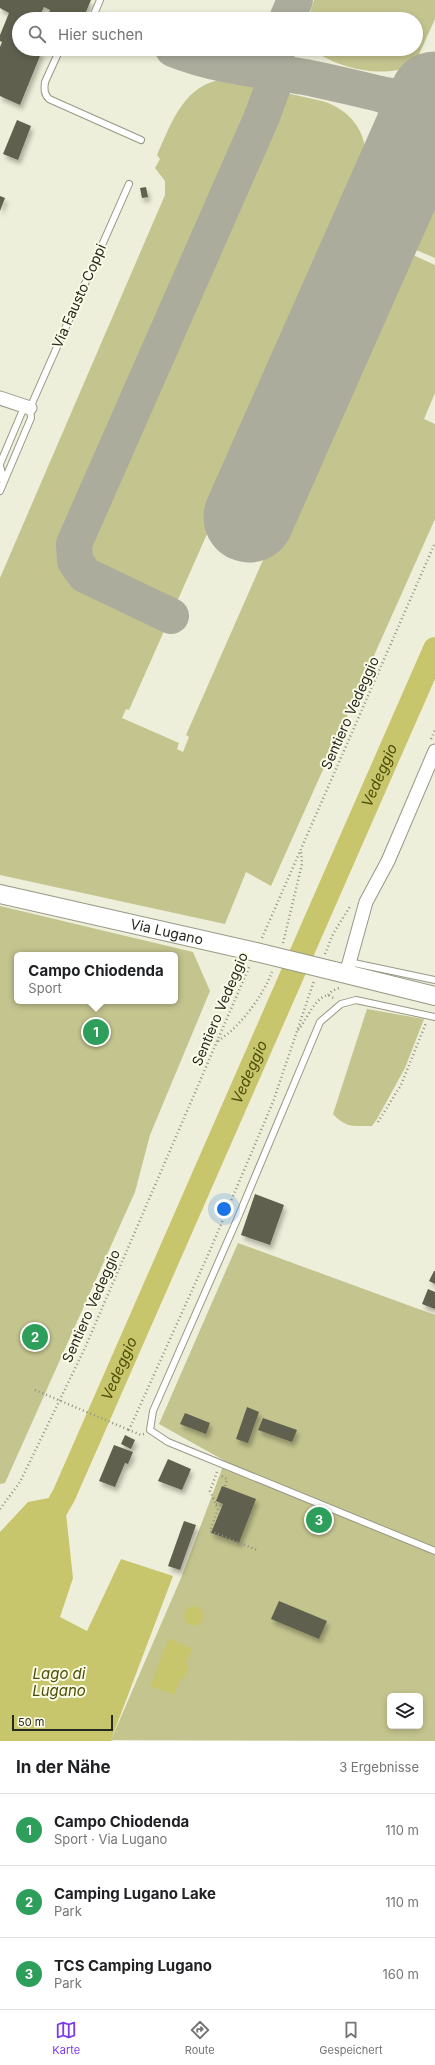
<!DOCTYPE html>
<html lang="de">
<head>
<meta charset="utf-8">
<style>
  :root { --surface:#fff; --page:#f2f2f2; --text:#202124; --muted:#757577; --line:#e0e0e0; --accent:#7c3aed }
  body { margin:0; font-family:Inter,sans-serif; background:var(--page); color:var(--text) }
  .controls { position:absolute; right:12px; bottom:12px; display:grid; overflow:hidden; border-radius:6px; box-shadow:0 2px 6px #0003 }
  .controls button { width:36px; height:36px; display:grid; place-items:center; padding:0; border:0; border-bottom:1px solid var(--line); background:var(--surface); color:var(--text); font:20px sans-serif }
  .scale { position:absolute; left:12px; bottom:10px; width:101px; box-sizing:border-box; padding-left:4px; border:2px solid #272820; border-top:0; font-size:11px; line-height:14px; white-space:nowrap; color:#272820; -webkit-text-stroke:3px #fbfce7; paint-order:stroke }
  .you { position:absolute; left:224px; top:1209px; width:14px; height:14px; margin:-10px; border:3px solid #fff; border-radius:50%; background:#1a73e8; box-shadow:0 0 0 6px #1a73e833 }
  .badge { display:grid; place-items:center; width:26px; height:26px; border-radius:50%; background:var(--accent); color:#fff; font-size:13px; font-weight:700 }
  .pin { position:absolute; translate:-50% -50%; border:2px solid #fff; box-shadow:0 1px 4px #0006 }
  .popup { position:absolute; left:14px; top:952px; width:164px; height:52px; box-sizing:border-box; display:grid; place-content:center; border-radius:6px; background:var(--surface); filter:drop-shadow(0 1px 3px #0005); font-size:13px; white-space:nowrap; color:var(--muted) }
  .popup b { font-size:15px; color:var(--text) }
  .popup::after { content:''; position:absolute; left:50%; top:100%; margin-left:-8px; border:8px solid transparent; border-top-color:var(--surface) }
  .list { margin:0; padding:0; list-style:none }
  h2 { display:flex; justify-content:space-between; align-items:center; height:52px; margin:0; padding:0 16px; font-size:17px }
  h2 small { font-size:13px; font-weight:400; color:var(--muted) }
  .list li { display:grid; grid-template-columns:26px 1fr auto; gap:12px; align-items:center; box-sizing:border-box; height:72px; padding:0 16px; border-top:1px solid var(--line) }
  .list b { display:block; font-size:15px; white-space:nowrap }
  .list p { margin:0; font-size:13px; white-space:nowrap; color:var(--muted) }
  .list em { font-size:13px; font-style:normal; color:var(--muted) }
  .icon { flex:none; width:22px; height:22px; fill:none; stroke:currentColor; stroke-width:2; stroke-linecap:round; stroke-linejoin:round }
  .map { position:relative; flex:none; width:435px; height:1741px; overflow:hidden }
  .search { position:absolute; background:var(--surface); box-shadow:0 2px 6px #0003; left:12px; right:12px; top:12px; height:44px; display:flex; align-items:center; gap:10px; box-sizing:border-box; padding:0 14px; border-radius:22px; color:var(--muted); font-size:15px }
  .sheet { height:268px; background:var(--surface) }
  nav { display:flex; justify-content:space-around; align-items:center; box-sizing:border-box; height:56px; border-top:1px solid var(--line); background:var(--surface); font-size:11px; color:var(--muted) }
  nav a { display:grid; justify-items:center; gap:2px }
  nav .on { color:var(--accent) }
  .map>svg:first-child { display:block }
  .green { fill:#c3c48e; fill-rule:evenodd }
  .water { fill:#c7c66d }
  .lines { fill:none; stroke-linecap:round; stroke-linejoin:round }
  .river { stroke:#c7c66d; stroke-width:24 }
  .taxiway { stroke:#abac9c; stroke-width:36 }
  .runway { stroke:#abac9c; stroke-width:91 }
  .building { fill:#5f604e; filter:url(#shadow) }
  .lane-casing { stroke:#979885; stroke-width:8 }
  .street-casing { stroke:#979885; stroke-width:15 }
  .secondary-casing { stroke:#979885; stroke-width:20 }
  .path { stroke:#919283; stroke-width:2.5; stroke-dasharray:1 3; stroke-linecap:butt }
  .lane { stroke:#fff; stroke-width:6 }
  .street { stroke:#fff; stroke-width:13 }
  .secondary { stroke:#fff; stroke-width:18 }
  .secondary-bridge-casing { stroke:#979885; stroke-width:20; stroke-linecap:butt }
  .secondary-bridge { stroke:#fff; stroke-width:18 }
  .labels { text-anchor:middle; stroke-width:4; stroke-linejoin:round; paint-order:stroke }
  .street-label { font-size:14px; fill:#272820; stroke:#fbfce7 }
  .water-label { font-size:15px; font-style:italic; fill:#4f4e07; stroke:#fbfce7 }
</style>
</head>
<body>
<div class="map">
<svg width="435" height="1741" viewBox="0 0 435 1741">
  <defs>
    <filter id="shadow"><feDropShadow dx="2.5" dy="4.5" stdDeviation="2" flood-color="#0004"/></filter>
  </defs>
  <rect width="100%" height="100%" fill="#eeefda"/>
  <g class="green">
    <path d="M314,0H435V19L415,63C388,81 335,68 312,49H416V19H308Z"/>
    <path d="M215,81H233L322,101C359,112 372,144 364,180L129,710L126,709L122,718L179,743L177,749L183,752L189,737L186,735L400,249L435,265V393L424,419L435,424V519L271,886L246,872L225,924L0,875V578L165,195V181L155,168L160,159L157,155C170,126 182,90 215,81Z"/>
    <polygon points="435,170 435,258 402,244"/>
    <path d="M0,906L193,952L210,991L150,1135L135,1192L5,1483L0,1484ZM17,955H175V1001H17Z"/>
    <path d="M367,1009L424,1019L405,1068L377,1119L372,1126C353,1126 346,1128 333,1114Z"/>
    <path d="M238,1243L435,1315V1741L111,1740L181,1578L225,1461L159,1424ZM390,1696H420V1726H390Z"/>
  </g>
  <g class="water">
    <polygon points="64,1495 73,1578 60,1617 87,1631 121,1559 173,1576 111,1740 113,1741 0,1741 0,1532 28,1502"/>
    <circle cx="194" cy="1616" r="10"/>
    <polygon points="169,1638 192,1649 186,1663 189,1668 185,1678 180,1680 174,1695 150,1686"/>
  </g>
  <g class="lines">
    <path class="river" id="s1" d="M48,1523L64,1495L435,649"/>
    <g class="taxiway">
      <polyline points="287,19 295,0"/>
      <path d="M173,49C215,66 260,70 305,77C330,82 355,88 380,94"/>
      <path d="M391,197C405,160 434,113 380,94C400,98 419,102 435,86"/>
      <polyline points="171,616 85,575 75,561 74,544 261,119 274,84 277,49"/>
    </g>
    <polyline class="runway" points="249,517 435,97"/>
  </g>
  <g class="building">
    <polygon points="0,0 91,0 83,19 57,19 48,15 50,10 44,7 38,19 19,19 19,49 42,51 20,105 0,96 0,47 2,42 0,41 0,35 9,13 0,8"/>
    <polygon points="17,120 31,126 18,160 3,154"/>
    <polygon points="146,187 148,197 142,198 140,188"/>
    <polygon points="0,196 5,198 0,211"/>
    <polygon points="255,1194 284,1205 270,1245 241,1235"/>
    <polygon points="434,1271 435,1271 435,1284 429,1281"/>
    <polygon points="428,1289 435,1292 435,1309 422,1304"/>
    <polygon points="247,1407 259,1412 248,1443 236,1439"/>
    <polygon points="185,1413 210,1423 206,1434 180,1424"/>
    <polygon points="263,1418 297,1430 292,1442 258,1430"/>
    <polygon points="125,1435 135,1440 131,1449 121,1444"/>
    <polygon points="114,1445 133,1452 128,1464 125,1463 115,1487 99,1481"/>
    <polygon points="168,1459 191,1469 182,1490 158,1481"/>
    <polygon points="222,1486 256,1499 239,1543 211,1533 223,1504 216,1501"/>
    <polygon points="184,1521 196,1525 180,1570 168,1566"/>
    <polygon points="279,1601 327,1621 319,1639 271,1619"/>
  </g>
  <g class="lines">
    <g class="lane-casing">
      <g id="lane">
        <polyline points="92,19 100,0"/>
        <path d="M60,49L45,82C44,89 44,94 49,99L141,140"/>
        <polyline points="0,464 25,405"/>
        <polyline points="0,466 2,473 0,479"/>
        <polyline points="0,491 31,418 30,408 129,184"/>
        <polyline points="349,962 435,980"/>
        <polyline points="435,1017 356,1000 341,1004 320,1022 236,1222 153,1411 150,1430 168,1442 435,1551"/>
      </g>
    </g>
    <g class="street-casing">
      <g id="street">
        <polyline points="0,398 30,408"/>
        <polyline points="346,974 366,902 388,861 435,751"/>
      </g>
    </g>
    <g class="secondary-casing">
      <g id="secondary">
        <path id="s2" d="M0,894L256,952"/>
        <polyline points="334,971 435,996"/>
      </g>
    </g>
    <g class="path">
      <polyline points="431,739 435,730"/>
      <polyline points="262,938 435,543"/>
      <polyline points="283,943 302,864 301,850"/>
      <polyline points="325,954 333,934 351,905"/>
      <polyline points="328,995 332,991 339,988"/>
      <path d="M298,1030C307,1020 314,998 328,995L335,999"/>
      <path d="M218,1041C241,1026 262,997 272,972"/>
      <polyline points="378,1122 401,1085 426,1023"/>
      <polyline points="35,1390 129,1430"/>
      <polyline points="144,1434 141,1435 129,1430 208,1255 273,1102 314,981"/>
      <polyline points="217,1472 210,1491 218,1509 210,1531 257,1550"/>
      <polyline points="222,1476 227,1479 225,1487"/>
      <polyline points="216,1504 222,1506"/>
      <polyline points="0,1509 20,1482 84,1350 250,965"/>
    </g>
    <use href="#lane" class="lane"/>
    <use href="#street" class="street"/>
    <use href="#secondary" class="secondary"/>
    <g class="secondary-bridge-casing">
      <polyline id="secondary-bridge" points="256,952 334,971"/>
    </g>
    <use href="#secondary-bridge" class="secondary-bridge"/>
  </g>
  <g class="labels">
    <g class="street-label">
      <text transform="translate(79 296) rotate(-66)" y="5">Via Fausto Coppi</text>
      <text transform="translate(350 713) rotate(-66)" y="5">Sentiero Vedeggio</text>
      <text dy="5" stroke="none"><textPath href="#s2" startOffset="171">Via Lugano</textPath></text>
      <text transform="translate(220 1009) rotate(-67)" y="5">Sentiero Vedeggio</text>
      <text transform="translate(91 1306) rotate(-66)" y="5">Sentiero Vedeggio</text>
    </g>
    <g class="water-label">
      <text dy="5" stroke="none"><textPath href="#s1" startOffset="818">Vedeggio</textPath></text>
      <text dy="5" stroke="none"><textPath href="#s1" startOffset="494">Vedeggio</textPath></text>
      <text dy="5" stroke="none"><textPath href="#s1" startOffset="170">Vedeggio</textPath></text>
      <text x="59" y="1679">Lago di<tspan x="59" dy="17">Lugano</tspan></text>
    </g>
  </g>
</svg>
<div class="controls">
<button><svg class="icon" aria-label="layers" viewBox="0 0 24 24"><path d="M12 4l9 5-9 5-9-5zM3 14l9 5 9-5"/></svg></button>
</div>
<div class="scale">50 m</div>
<div class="you"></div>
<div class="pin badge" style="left:96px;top:1032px;background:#2e9e5b">1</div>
<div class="popup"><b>Campo Chiodenda</b>Sport</div>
<div class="pin badge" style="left:35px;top:1337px;background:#2e9e5b">2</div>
<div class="pin badge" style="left:319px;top:1520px;background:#2e9e5b">3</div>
<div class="search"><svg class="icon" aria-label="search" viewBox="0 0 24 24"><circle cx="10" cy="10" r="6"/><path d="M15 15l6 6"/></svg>Hier suchen</div>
</div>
<section class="sheet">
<h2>In der Nähe<small>3 Ergebnisse</small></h2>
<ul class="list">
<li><span class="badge" style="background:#2e9e5b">1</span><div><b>Campo Chiodenda</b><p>Sport · Via Lugano</p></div><em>110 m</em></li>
<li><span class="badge" style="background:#2e9e5b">2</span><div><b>Camping Lugano Lake</b><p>Park</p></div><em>110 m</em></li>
<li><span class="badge" style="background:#2e9e5b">3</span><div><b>TCS Camping Lugano</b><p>Park</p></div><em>160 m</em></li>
</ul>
</section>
<nav>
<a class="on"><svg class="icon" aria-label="map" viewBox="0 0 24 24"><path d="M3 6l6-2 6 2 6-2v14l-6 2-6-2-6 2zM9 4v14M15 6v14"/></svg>Karte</a>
<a><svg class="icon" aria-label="directions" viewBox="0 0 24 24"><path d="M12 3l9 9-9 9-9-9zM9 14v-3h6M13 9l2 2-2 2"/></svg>Route</a>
<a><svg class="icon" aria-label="saved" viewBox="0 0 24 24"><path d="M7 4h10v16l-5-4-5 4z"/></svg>Gespeichert</a>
</nav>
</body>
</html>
